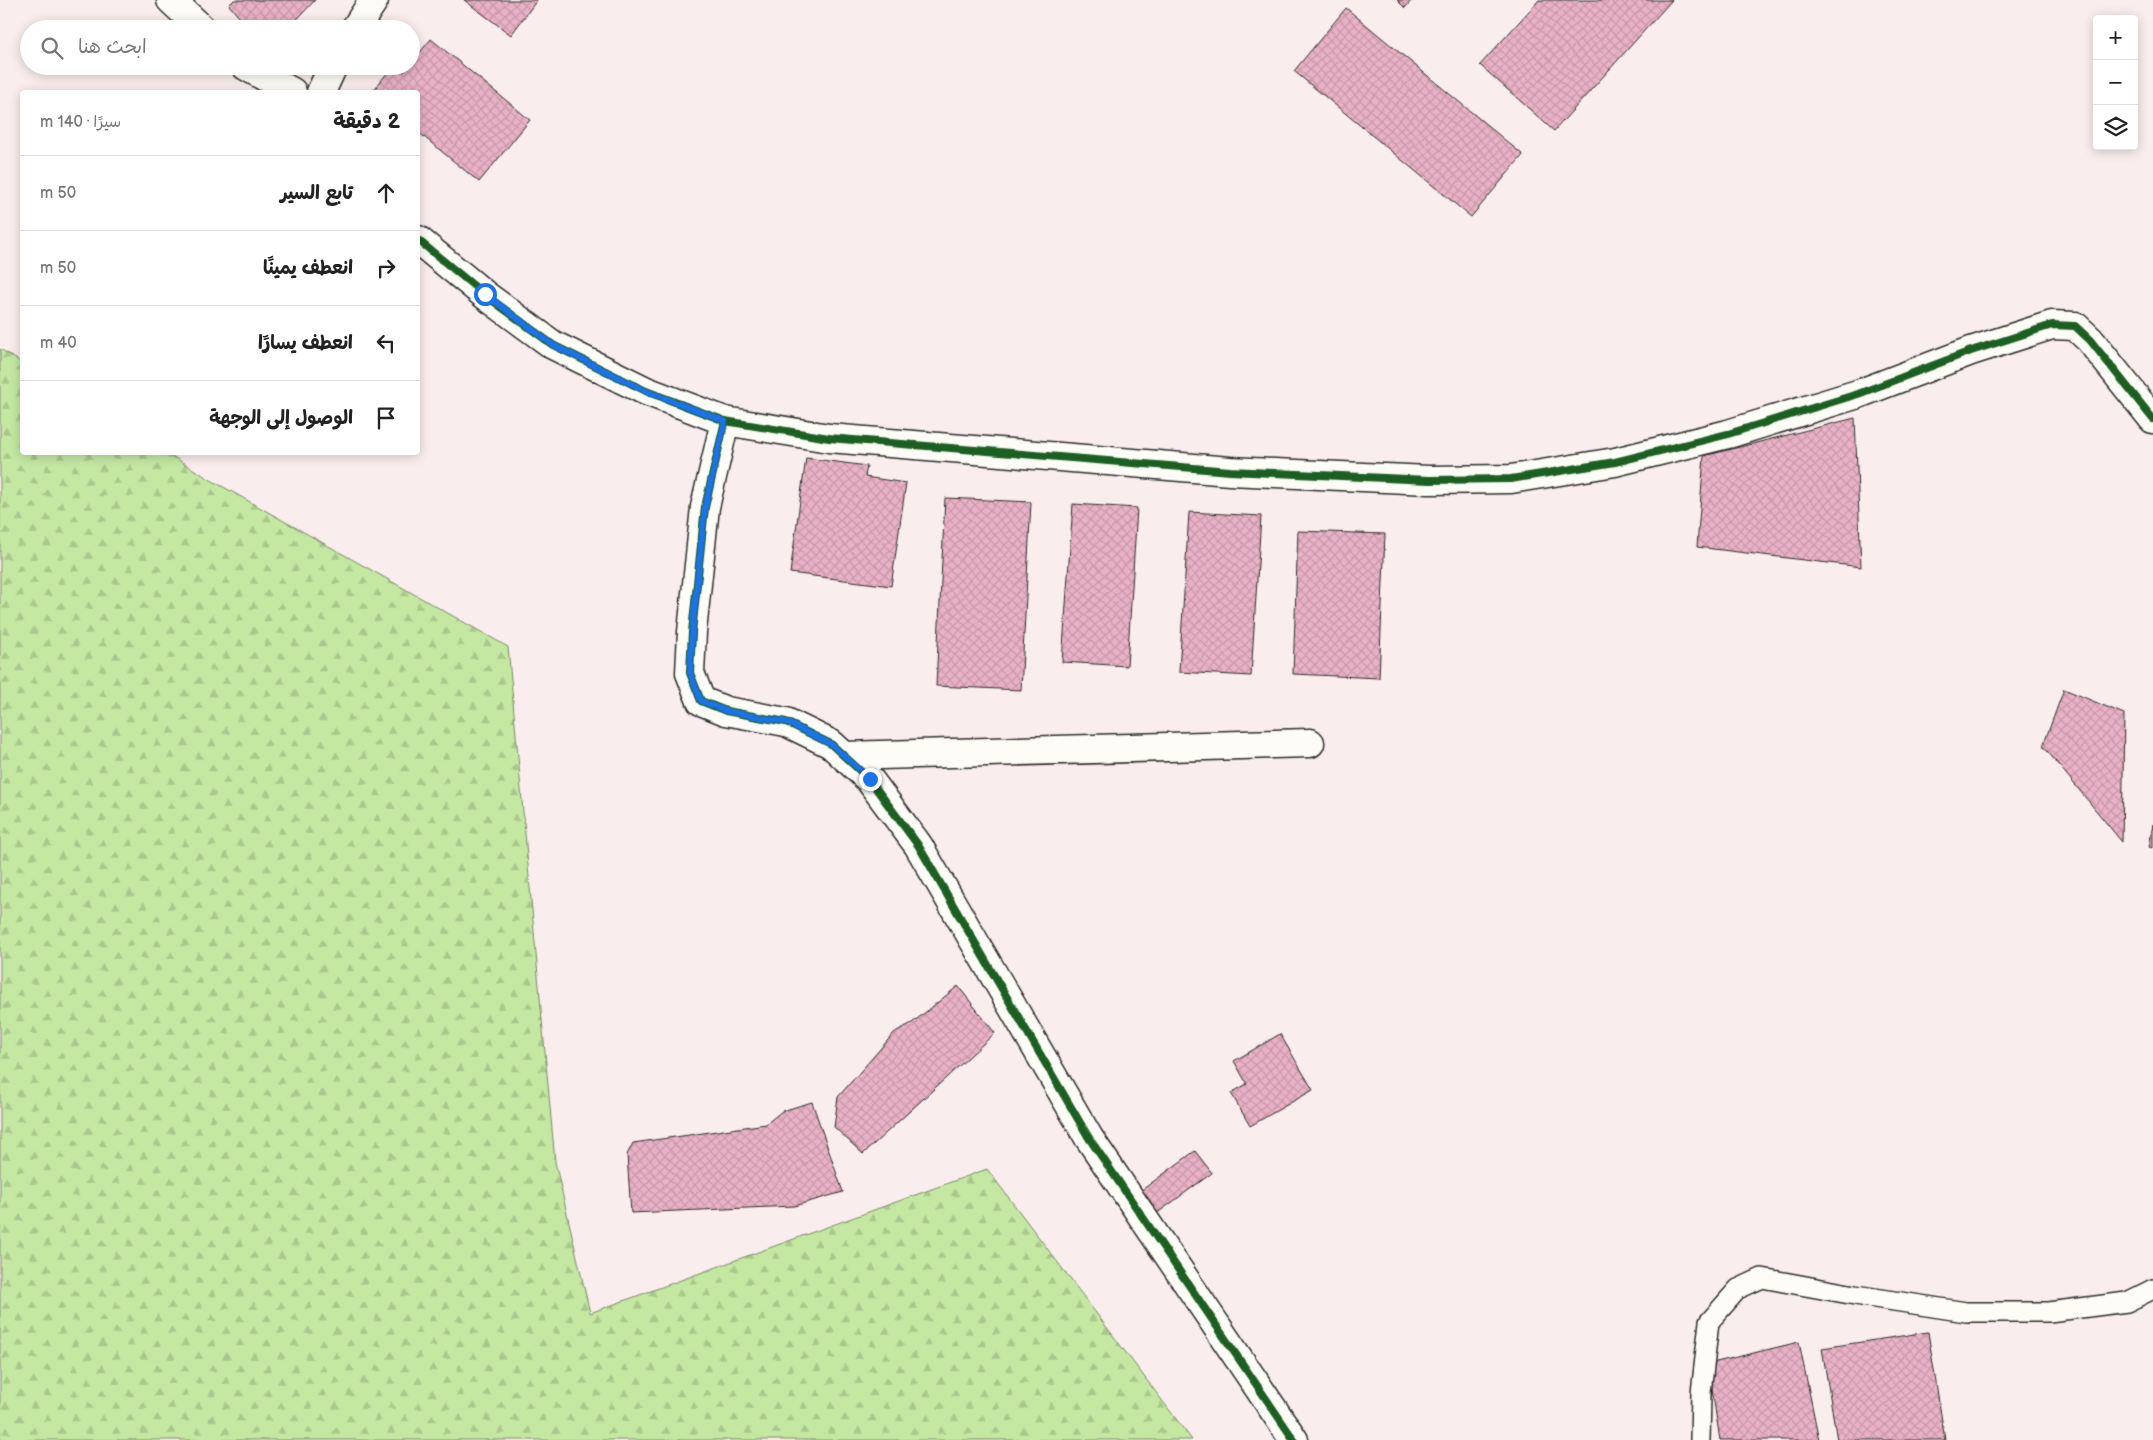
<!DOCTYPE html>
<html lang="ar">
<head>
<meta charset="utf-8">
<style>
  :root { --surface:#fff; --page:#f6f6f6; --text:#222; --muted:#767676; --line:#e0e0e0 }
  body { margin:0; font-family:"Balsamiq Sans","Playpen Sans Arabic",sans-serif; background:var(--page); color:var(--text); direction:rtl }
  .controls { position:absolute; right:15px; top:15px; display:grid; overflow:hidden; border-radius:5px; box-shadow:0 2px 12px #0003 }
  .controls button { width:45px; height:45px; display:grid; place-items:center; padding:0; border:0; border-bottom:1px solid var(--line); background:var(--surface); color:var(--text); font:25px sans-serif }
  .stop { position:absolute; width:15px; height:15px; margin:-11px; border:4px solid #1a73e8; border-radius:50%; background:#fff }
  .stop.end { background:#1a73e8; border-color:#fff; box-shadow:0 1px 5px #0008 }
  .list { margin:0; padding:0; list-style:none }
  h2 { display:flex; justify-content:space-between; align-items:center; height:65px; margin:0; padding:0 20px; font-size:21px }
  h2 small { font-size:16px; font-weight:400; color:var(--muted) }
  .list li { display:grid; grid-template-columns:32px 1fr auto; gap:15px; align-items:center; box-sizing:border-box; height:75px; padding:0 20px; border-top:1px solid var(--line) }
  .list b { display:block; font-size:19px; white-space:nowrap }
  .list em { font-size:16px; font-style:normal; color:var(--muted) }
  .icon { flex:none; width:28px; height:28px; fill:none; stroke:currentColor; stroke-width:2; stroke-linecap:round; stroke-linejoin:round }
  .map { position:relative; flex:none; width:2153px; height:1440px; overflow:hidden; direction:ltr }
  .search { position:absolute; background:var(--surface); box-shadow:0 2px 12px #0003; left:20px; top:20px; width:400px; height:55px; display:flex; align-items:center; gap:12px; box-sizing:border-box; padding:0 18px; border-radius:28px; color:var(--muted); font-size:19px }
  .panel { position:absolute; background:var(--surface); box-shadow:0 2px 12px #0003; left:20px; top:90px; width:400px; height:365px; border-radius:5px; direction:rtl }
  .map>svg:first-child { display:block }
  .forest { fill:url(#forest-firs); stroke:#788a66 }
  .building { fill:url(#building-cross-hatch); stroke:#2b2b2b }
  .lines { fill:none; stroke-linecap:round; stroke-linejoin:round }
  .lane-casing { stroke:#2b2b2b; stroke-width:22 }
  .street-casing { stroke:#2b2b2b; stroke-width:31 }
  .lane { stroke:#fdfcf7; stroke-width:19 }
  .street { stroke:#fdfcf7; stroke-width:28 }
  .cycleway-casing { stroke:#fdfcf7; stroke-width:11 }
  .cycleway { stroke:#1b5e20; stroke-width:8 }
  .route { stroke:#1a73e8; stroke-width:6 }
</style>
</head>
<body>
<div class="map">
<svg width="2153" height="1440" viewBox="0 0 2153 1440">
  <defs>
    <pattern id="forest-firs" width="22" height="20" patternUnits="userSpaceOnUse" patternTransform="scale(1.25)"><rect width="22" height="20" fill="#c4e8a2"/><path d="M5 1l3.5 6h-7zM16 11l3.5 6h-7z" fill="#a9c78c"/></pattern>
    <pattern id="building-cross-hatch" width="8" height="8" patternUnits="userSpaceOnUse" patternTransform="scale(1.25)"><rect width="8" height="8" fill="#e9b1c6"/><path d="M0 0l8 8M0 8l8-8" fill="none" stroke="#c898aa"/></pattern>
  </defs>
  <rect width="100%" height="100%" fill="#f9eded"/>
  <filter id="ink" filterUnits="userSpaceOnUse"><feTurbulence type="fractalNoise" baseFrequency=".02" numOctaves="2"/><feDisplacementMap in="SourceGraphic" scale="10" xChannelSelector="R" yChannelSelector="G"/><feConvolveMatrix kernelMatrix="1 2 1 2 8 2 1 2 1" color-interpolation-filters="sRGB"/></filter>
  <g filter="url(#ink)">
    <polygon class="forest" points="0,349 22,363 22,452 167,453 211,480 508,647 555,1162 590,1313 987,1169 1192,1440 0,1440"/>
    <g class="building">
      <polygon points="234,0 315,0 288,29 249,29 229,5"/>
      <polygon points="464,0 537,0 511,35"/>
      <polygon points="1397,0 1412,0 1405,8"/>
      <polygon points="1539,0 1672,0 1554,131 1480,65"/>
      <polygon points="1346,8 1523,155 1471,217 1294,71"/>
      <polygon points="431,39 530,120 479,182 418,132 418,92 372,92 393,66 398,66 404,72 409,66 411,66 411,63"/>
      <polygon points="1855,418 1861,567 1697,547 1704,456"/>
      <polygon points="806,458 867,466 865,477 906,483 891,586 790,573"/>
      <polygon points="945,498 1031,502 1021,690 936,686"/>
      <polygon points="1073,504 1137,508 1127,666 1062,662"/>
      <polygon points="1189,512 1261,516 1251,676 1179,672"/>
      <polygon points="1298,531 1385,534 1379,678 1293,674"/>
      <polygon points="2064,689 2124,714 2122,842 2043,746"/>
      <polygon points="2153,824 2153,848 2149,847"/>
      <polygon points="958,986 995,1033 863,1154 834,1127 838,1097 895,1032 912,1023"/>
      <polygon points="1280,1034 1313,1090 1250,1126 1231,1093 1247,1084 1234,1061"/>
      <polygon points="812,1102 843,1192 794,1206 631,1213 627,1155 633,1143 766,1124 782,1111"/>
      <polygon points="1195,1151 1212,1173 1152,1217 1135,1195"/>
      <polygon points="1928,1332 1945,1440 1837,1440 1822,1348"/>
      <polygon points="1799,1342 1819,1440 1720,1440 1708,1364"/>
    </g>
    <g class="lines">
      <g class="lane-casing">
        <polyline id="lane" points="1700,1440 1701,1393 1709,1322 1738,1289 1762,1278 1855,1295 1966,1312 2049,1312 2127,1302 2153,1289"/>
      </g>
      <g class="street-casing">
        <g id="street">
          <polyline points="171,0 202,29"/>
          <polyline points="355,29 374,0"/>
          <polyline points="246,66 292,92"/>
          <polyline points="321,92 333,66"/>
          <polyline points="418,240 485,295 553,345 646,391 725,421 829,438 1230,471 1429,480 1511,479 1615,462 1728,434 1858,394 1971,351 2052,325 2075,326 2090,340 2153,419"/>
          <polyline points="725,421 705,507 692,632 690,673 701,701 726,711 786,722 831,744 869,779 918,845 1089,1138 1294,1440"/>
          <polyline points="844,756 1310,743"/>
        </g>
      </g>
      <use href="#lane" class="lane"/>
      <use href="#street" class="street"/>
      <g class="cycleway-casing">
        <g id="cycleway">
          <polyline points="418,240 485,295 553,345 646,391 725,421 829,438 1230,471 1429,480 1511,479 1615,462 1728,434 1858,394 1971,351 2052,325 2075,326 2090,340 2153,419"/>
          <polyline points="725,421 705,507 692,632 690,673 701,701 726,711 786,722 831,744 869,779 918,845 1089,1138 1294,1440"/>
        </g>
      </g>
      <use href="#cycleway" class="cycleway"/>
    </g>
  </g>
  <g class="lines" filter="url(#ink)">
    <polyline class="route" points="485,294 553,345 646,391 725,421 705,507 692,632 690,673 701,701 726,711 786,722 831,744 870,779"/>
  </g>
</svg>
<div class="controls">
<button>+</button>
<button>−</button>
<button><svg class="icon" aria-label="layers" viewBox="0 0 24 24"><path d="M12 4l9 5-9 5-9-5zM3 14l9 5 9-5"/></svg></button>
</div>
<div class="stop" style="left:485px;top:294px"></div>
<div class="stop end" style="left:870px;top:779px"></div>
<div class="search"><svg class="icon" aria-label="search" viewBox="0 0 24 24"><circle cx="10" cy="10" r="6"/><path d="M15 15l6 6"/></svg>ابحث هنا</div>
<section class="panel">
<h2>2 دقيقة<small>سيرًا · 140 m</small></h2>
<ul class="list">
<li><svg class="icon" aria-label="ahead" viewBox="0 0 24 24"><path d="M12 20V5M6 11l6-6 6 6"/></svg><div><b>تابع السير</b></div><em>50 m</em></li>
<li><svg class="icon" aria-label="right" viewBox="0 0 24 24"><path d="M7 20v-9h11M14 6l5 5-5 5"/></svg><div><b>انعطف يمينًا</b></div><em>50 m</em></li>
<li><svg class="icon" aria-label="left" viewBox="0 0 24 24"><path d="M17 20v-9H6M10 6l-5 5 5 5"/></svg><div><b>انعطف يسارًا</b></div><em>40 m</em></li>
<li><svg class="icon" aria-label="arrive" viewBox="0 0 24 24"><path d="M6 21V4h12l-3 4 3 4H6"/></svg><div><b>الوصول إلى الوجهة</b></div></li>
</ul>
</section>
</div>
</body>
</html>
